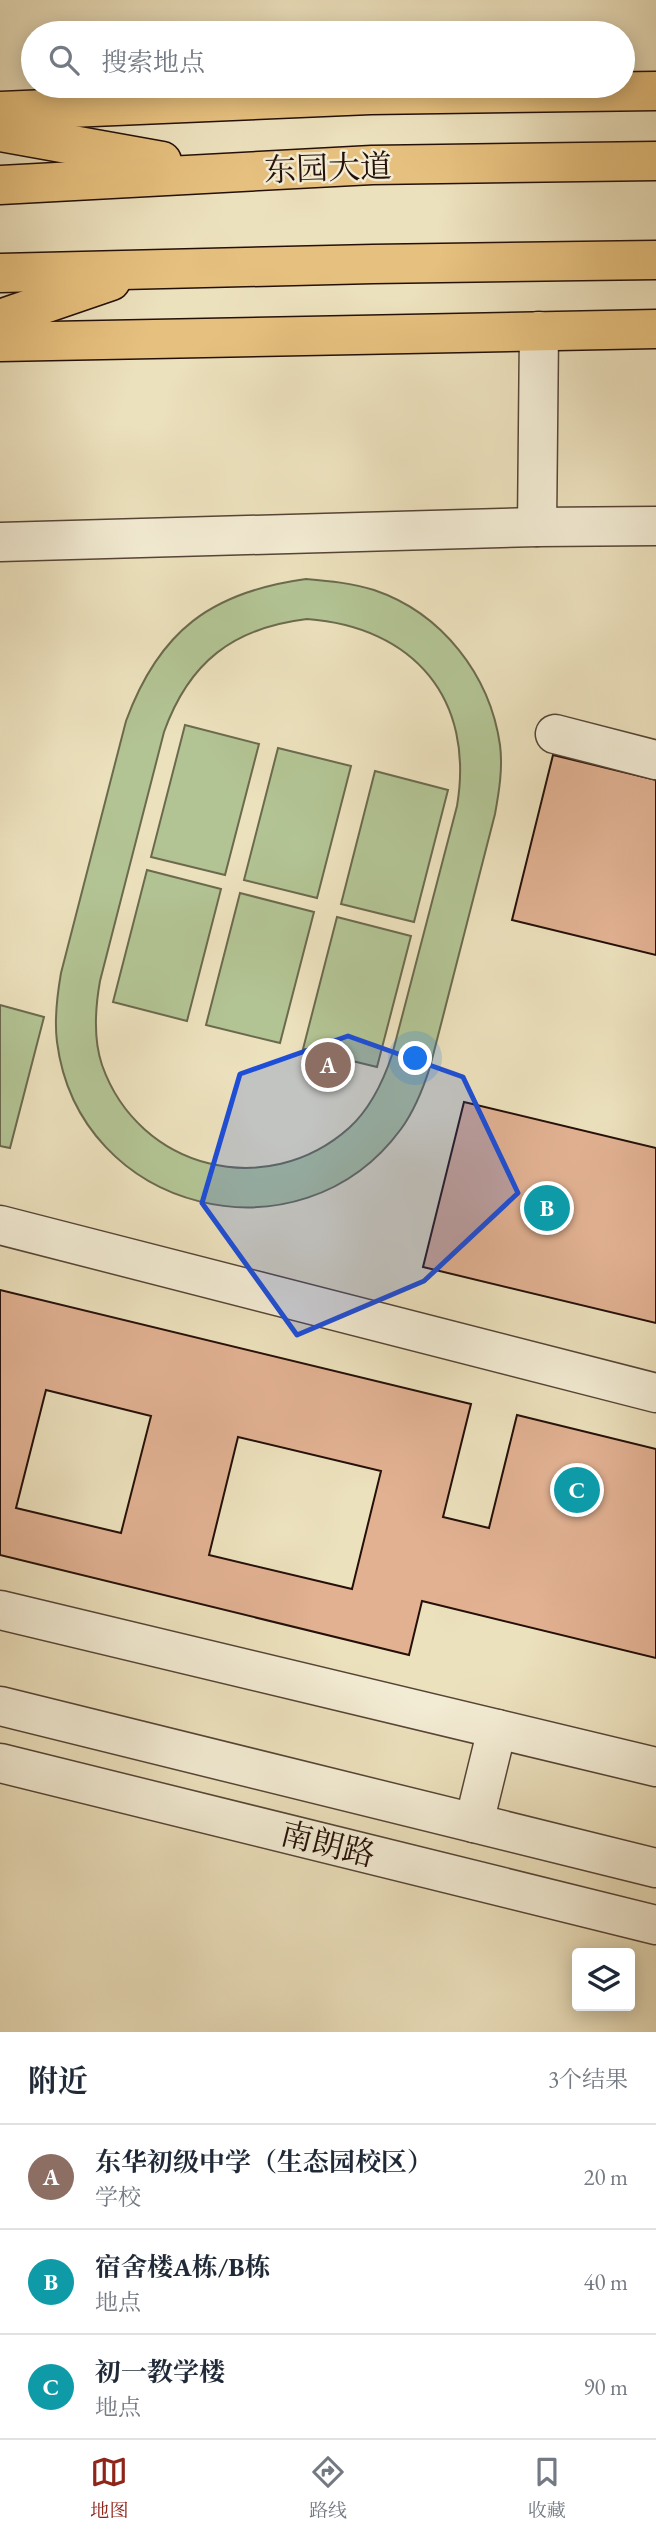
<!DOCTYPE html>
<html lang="zh">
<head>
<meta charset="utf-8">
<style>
  :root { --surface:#fff; --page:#f2f2f3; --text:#1f2937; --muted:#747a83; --line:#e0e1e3; --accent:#8f2418 }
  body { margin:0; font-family:"EB Garamond","Noto Serif SC",serif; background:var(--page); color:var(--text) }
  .controls { position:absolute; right:21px; bottom:21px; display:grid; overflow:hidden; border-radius:7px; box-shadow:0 4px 18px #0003 }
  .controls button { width:63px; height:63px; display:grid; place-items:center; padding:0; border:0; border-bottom:2px solid var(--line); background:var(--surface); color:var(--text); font:35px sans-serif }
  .you { position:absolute; left:416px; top:1059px; width:24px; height:24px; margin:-18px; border:5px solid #fff; border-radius:50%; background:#1a73e8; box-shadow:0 0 0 10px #1a73e833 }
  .badge { display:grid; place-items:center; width:46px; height:46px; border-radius:50%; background:var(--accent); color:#fff; font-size:23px; font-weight:700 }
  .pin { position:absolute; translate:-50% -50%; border:4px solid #fff; box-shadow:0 2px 7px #0006 }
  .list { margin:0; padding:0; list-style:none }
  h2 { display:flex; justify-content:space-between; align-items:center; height:91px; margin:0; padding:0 28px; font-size:30px }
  h2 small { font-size:23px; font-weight:400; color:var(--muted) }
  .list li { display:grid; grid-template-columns:46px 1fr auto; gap:21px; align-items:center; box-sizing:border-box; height:105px; padding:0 28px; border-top:2px solid var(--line) }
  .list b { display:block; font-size:26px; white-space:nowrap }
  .list p { margin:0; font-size:23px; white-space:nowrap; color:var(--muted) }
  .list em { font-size:23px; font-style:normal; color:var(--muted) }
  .icon { flex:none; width:38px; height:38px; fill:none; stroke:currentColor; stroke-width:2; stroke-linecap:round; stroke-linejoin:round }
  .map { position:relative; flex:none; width:656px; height:2032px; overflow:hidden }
  .search { position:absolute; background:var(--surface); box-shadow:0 4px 18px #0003; left:21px; right:21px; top:21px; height:77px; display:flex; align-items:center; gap:18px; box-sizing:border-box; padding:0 24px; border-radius:38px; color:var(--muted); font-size:26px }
  .sheet { height:406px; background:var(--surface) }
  nav { display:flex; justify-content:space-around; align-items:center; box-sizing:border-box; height:98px; border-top:2px solid var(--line); background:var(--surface); font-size:19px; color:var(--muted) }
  nav a { display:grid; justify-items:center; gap:4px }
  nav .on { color:var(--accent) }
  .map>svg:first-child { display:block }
  .green { fill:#b3c494; stroke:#6c6a4e; stroke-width:2; fill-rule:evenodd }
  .building { fill:#e1b192; stroke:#241009; stroke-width:2; fill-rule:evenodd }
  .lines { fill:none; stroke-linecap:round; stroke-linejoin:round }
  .minor-casing { stroke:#564436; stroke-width:41 }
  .major-casing { stroke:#241009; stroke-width:41 }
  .minor { stroke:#f3ecd4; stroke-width:38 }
  .major { stroke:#e6c07e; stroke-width:38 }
  .marked { fill:#1d4ed8; fill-opacity:0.2; stroke:#1d4ed8; stroke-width:5; stroke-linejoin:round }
  .labels { text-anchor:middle; stroke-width:5; stroke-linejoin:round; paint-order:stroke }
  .street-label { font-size:32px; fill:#241009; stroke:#f3ecd4 }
</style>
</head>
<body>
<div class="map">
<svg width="656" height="2032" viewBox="0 0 656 2032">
  <rect width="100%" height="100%" fill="#ece1bd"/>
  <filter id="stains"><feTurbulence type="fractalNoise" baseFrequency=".00286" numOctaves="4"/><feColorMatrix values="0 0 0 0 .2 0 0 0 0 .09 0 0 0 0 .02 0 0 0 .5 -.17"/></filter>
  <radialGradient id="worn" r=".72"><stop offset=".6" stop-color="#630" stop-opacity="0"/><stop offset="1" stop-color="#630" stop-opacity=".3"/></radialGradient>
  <g class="green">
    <path d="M306,579C329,581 352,583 374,590C442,613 490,675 500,745C503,768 499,792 495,814L430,1067C423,1089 415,1110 401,1129C300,1267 79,1213 57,1042C54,1019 57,996 61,973L126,721C159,631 211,592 306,579ZM307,619C414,627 475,699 457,806L392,1055C383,1082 371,1108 349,1128C267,1201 139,1170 102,1065C93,1038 95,1009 100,981L164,732C189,662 233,628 307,619Z"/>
    <polygon points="185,725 259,744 225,875 151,857"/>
    <polygon points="278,748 351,766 317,898 244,880"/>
    <polygon points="375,771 448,790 414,922 341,904"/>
    <polygon points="147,870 221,889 187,1021 113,1002"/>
    <polygon points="240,893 314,912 280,1043 206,1025"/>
    <polygon points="337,917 411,936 377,1067 303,1049"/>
    <polygon points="0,1005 44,1017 10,1148 0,1146"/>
  </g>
  <g class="building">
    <polygon points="553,755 656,780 656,955 512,920"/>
    <polygon points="464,1102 656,1148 656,1323 423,1267"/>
    <path d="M0,1290L471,1404L443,1517L489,1528L517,1415L656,1449V1658L422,1601L409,1655L0,1555ZM46,1390L151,1416L121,1533L16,1508ZM238,1437L381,1471L352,1589L209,1555Z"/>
  </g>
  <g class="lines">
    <g class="minor-casing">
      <g id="minor">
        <polyline points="537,527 539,331"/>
        <polyline points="0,542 537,527 656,526"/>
        <polyline points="555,734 656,760"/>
        <polyline points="0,1225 656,1393"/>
        <polyline points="0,1610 656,1767"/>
        <polyline points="0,1706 656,1868"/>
        <polyline points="0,1763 656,1925"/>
        <polyline points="474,1823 497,1729"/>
      </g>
    </g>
    <g class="major-casing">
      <g id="major">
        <polyline points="0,111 370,95 656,91"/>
        <polyline points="0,132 162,161"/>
        <polyline points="0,185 372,165 656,161"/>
        <polyline points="0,273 373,264 656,260"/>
        <polyline points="0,319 111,281"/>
        <polyline points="0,342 656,329"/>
      </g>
    </g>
    <use href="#minor" class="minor"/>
    <use href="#major" class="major"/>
  </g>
  <path class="marked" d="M348,1036L463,1077L518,1193L424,1281L297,1335L202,1203L240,1074Z"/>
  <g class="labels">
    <g class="street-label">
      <text transform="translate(328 168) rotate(-2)" y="11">东园大道</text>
      <text transform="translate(328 1844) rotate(14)" y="11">南朗路</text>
    </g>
  </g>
  <rect width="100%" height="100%" filter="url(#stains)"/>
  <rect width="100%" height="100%" fill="url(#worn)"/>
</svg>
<div class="controls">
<button><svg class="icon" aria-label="layers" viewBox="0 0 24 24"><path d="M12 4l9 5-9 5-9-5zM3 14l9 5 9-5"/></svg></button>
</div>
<div class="you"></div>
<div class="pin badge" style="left:328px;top:1065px;background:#8d6e63">A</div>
<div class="pin badge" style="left:547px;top:1208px;background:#0f9aa8">B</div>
<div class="pin badge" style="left:577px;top:1490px;background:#0f9aa8">C</div>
<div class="search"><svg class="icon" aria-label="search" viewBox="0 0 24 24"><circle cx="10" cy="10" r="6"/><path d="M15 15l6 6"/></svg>搜索地点</div>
</div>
<section class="sheet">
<h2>附近<small>3个结果</small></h2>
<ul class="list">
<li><span class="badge" style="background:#8d6e63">A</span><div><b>东华初级中学（生态园校区）</b><p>学校</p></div><em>20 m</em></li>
<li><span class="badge" style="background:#0f9aa8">B</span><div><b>宿舍楼A栋/B栋</b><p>地点</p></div><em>40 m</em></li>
<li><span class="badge" style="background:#0f9aa8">C</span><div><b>初一教学楼</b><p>地点</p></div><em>90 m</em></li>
</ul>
</section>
<nav>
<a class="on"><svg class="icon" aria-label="map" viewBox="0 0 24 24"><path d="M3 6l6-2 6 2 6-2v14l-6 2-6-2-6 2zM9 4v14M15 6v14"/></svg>地图</a>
<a><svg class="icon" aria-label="directions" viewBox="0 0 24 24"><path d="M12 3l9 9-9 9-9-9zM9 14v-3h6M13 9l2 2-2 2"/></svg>路线</a>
<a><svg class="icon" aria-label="saved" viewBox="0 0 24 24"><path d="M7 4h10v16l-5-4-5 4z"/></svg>收藏</a>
</nav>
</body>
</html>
